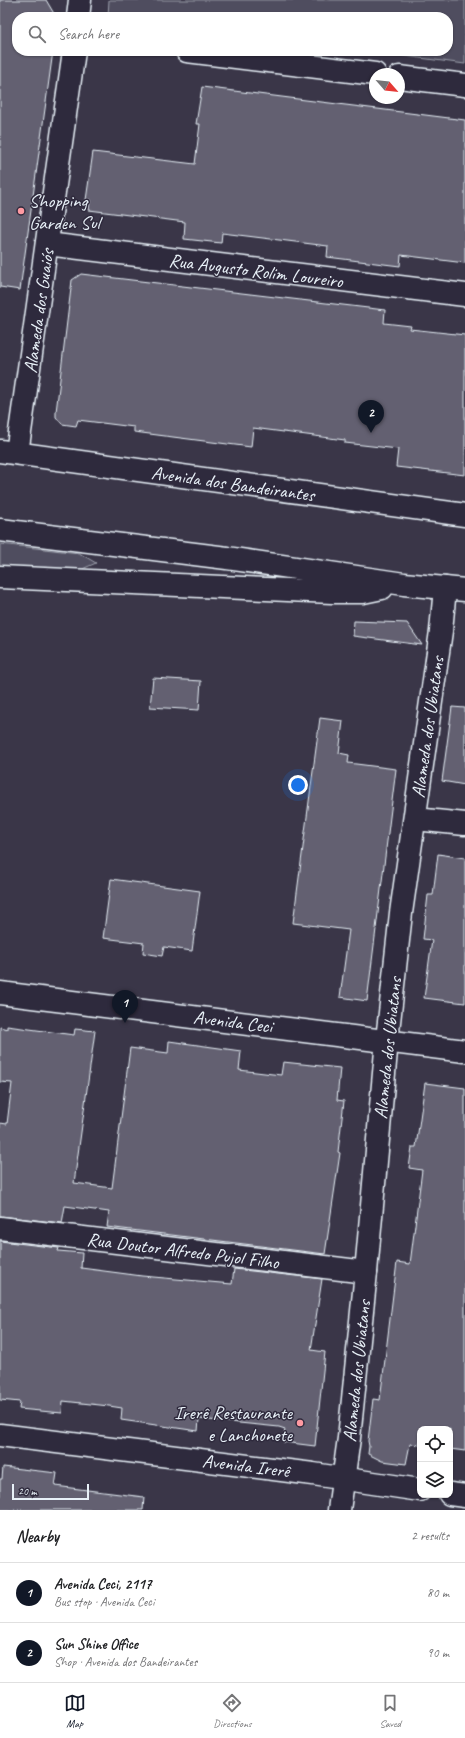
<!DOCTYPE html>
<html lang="en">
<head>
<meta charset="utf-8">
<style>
  :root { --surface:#fff; --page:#f2f2f2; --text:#202124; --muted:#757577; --line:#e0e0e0; --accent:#111827 }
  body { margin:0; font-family:Caveat,sans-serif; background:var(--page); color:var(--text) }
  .controls { position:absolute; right:12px; bottom:12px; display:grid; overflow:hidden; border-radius:8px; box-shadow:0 1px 3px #0004 }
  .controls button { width:36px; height:36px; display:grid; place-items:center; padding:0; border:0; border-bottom:1px solid var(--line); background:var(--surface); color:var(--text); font:20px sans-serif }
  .compass { position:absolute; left:369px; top:68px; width:36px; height:36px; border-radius:50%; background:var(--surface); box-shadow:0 1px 3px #0004; rotate:118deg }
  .scale { position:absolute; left:12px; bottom:10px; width:77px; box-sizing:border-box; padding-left:4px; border:2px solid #e8f1f8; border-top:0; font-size:11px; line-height:14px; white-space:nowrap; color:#e8f1f8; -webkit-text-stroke:3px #2f2a3d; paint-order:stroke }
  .you { position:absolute; left:298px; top:785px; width:14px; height:14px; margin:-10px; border:3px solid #fff; border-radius:50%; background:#1a73e8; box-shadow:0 0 0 6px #1a73e833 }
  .badge { display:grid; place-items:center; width:26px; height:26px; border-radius:50%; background:var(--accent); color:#fff; font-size:13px; font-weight:700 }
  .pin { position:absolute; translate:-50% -33px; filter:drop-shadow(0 1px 2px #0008) }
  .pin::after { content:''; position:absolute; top:21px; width:14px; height:12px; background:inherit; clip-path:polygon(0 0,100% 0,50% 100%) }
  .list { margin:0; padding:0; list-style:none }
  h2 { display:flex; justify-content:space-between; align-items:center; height:52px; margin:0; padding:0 16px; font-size:17px }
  h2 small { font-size:13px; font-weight:400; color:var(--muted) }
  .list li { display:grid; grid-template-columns:26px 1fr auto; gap:12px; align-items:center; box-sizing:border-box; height:60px; padding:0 16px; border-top:1px solid var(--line) }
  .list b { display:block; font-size:15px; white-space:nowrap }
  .list p { margin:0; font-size:13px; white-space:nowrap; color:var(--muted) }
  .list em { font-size:13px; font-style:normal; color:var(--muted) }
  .icon { flex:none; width:22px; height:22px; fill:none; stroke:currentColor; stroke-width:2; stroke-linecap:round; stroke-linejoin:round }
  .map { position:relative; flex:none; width:465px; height:1510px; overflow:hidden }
  .search { position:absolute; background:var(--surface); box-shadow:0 1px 3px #0004; left:12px; right:12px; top:12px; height:44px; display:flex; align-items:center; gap:10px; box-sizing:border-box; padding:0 14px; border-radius:16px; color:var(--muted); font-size:15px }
  .sheet { height:172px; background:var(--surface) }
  nav { display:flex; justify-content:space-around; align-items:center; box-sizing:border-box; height:56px; border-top:1px solid var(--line); background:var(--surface); font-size:11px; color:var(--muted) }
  nav a { display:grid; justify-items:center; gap:2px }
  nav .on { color:var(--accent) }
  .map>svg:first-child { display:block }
  .green { fill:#504e5f; stroke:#9ca0ac }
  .building { fill:#636171; stroke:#e8f1f8 }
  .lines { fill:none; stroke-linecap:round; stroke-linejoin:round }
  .street-casing { stroke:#e8f1f8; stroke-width:25 }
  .secondary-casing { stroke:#e8f1f8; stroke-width:25 }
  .highway-casing { stroke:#e8f1f8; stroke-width:25 }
  .street { stroke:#2f2a3d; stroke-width:22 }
  .secondary { stroke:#2f2a3d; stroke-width:22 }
  .highway { stroke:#2f2a3d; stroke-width:22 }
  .poi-dot { fill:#ff9aa2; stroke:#2f2a3d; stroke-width:1.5 }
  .labels { text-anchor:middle; stroke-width:3; stroke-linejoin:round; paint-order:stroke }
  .poi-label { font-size:19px; fill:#e8f1f8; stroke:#2f2a3d; text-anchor:start }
  .street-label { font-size:19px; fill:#e8f1f8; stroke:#2f2a3d }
</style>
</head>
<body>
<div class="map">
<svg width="465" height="1510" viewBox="0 0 465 1510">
  <rect width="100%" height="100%" fill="#3a3648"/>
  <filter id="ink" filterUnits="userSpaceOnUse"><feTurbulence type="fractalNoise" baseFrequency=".025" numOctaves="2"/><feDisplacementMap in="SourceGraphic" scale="8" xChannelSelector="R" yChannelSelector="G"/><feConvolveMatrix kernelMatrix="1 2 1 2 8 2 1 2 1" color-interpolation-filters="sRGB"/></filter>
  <g filter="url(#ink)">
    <g class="green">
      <polygon points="109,0 465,0 465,64 367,51 448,51 448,17 112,17 108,16"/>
      <polygon points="0,544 79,553 96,563 80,570 0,568"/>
    </g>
    <g class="building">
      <polygon points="0,0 46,0 56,17 17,17 17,51 53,51 20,290 0,287"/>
      <polygon points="202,87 465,120 465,263 401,255 400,266 327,257 328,246 222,233 221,243 184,239 185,222 89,210 90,200 86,200 93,152 195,164 200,124 196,124"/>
      <polygon points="81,274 385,310 384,323 411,326 410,329 465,335 465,475 396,467 398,449 345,443 345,440 253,428 251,447 134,432 134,427 78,420 76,426 62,424 56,417 56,412 72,280"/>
      <polygon points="354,621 407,623 422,645 353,636"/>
      <polygon points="153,678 201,681 199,710 150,707"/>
      <polygon points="452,707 465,708 465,785 442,781"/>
      <polygon points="320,718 343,721 339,753 349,755 348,763 396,769 367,1001 340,997 349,930 293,923"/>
      <polygon points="438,854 465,858 465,1003 424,998 432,940 423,939 428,895 433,895"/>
      <polygon points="111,879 200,891 192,951 164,947 162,956 143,953 144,943 103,938"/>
      <polygon points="7,1026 74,1035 75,1029 95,1031 74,1183 112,1188 130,1048 168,1053 169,1041 241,1051 239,1070 281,1075 283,1062 340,1068 337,1100 344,1101 338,1152 340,1153 325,1254 107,1227 109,1212 65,1206 62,1223 0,1216 0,1123 7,1124 12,1083 0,1082 0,1027 7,1029"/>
      <polygon points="425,1083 465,1088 465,1451 450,1449 450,1429 420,1429 420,1445 410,1444 406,1464 382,1461 368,1454 369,1446 368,1441 373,1399 380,1400 397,1262 410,1264 422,1170 409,1168 412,1147 416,1147"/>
      <polygon points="0,1241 59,1248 58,1251 82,1253 81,1268 142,1276 232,1284 234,1269 322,1279 311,1350 325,1352 315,1446 283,1442 285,1429 279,1427 199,1419 198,1431 121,1420 122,1408 109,1406 63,1401 62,1413 19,1409 20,1402 0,1400"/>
      <polygon points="3,1467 57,1473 55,1486 144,1497 143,1510 0,1510 0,1479 2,1479"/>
    </g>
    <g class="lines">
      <g class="street-casing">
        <g id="street">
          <polyline points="78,17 80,0"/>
          <polyline points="187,51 375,74"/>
          <polyline points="399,77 465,85"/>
          <polyline points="47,244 465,295"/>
          <polyline points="17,453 74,51"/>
          <polyline points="415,819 465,824"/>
          <polyline points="0,1228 366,1272"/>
          <polyline points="0,1435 313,1474 420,1490"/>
          <polyline points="450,1494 465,1496"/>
          <polyline points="339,1510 349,1438 366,1272 387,1040 401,913 441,631 445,588"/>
        </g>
      </g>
      <g class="secondary-casing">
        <polyline id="secondary" points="0,993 465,1051"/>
      </g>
      <g class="highway-casing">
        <g id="highway">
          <polyline points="0,451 465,515"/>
          <polyline points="0,530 227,558 404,584 465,590"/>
          <polyline points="0,577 332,592 363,592 382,588"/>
        </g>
      </g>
      <use href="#street" class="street"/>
      <use href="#secondary" class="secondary"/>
      <use href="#highway" class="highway"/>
    </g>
  </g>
  <g class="poi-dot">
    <circle cx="21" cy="211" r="4"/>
    <circle cx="300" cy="1423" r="4"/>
  </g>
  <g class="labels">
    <g class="poi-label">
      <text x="29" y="207">Shopping<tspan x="29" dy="22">Garden Sul</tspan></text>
      <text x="292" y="1419" text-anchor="end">Irerê Restaurante<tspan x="292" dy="22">e Lanchonete</tspan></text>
    </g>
    <g class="street-label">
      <text transform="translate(256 270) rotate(7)" y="7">Rua Augusto Rolim Loureiro</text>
      <text transform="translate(38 311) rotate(-82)" y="7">Alameda dos Guaiós</text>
      <text transform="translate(233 483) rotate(8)" y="7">Avenida dos Bandeirantes</text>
      <text transform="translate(427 727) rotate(-82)" y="7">Alameda dos Ubiatans</text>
      <text transform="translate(233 1021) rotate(7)" y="7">Avenida Ceci</text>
      <text transform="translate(387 1048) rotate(-84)" y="7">Alameda dos Ubiatans</text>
      <text transform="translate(183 1250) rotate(7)" y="7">Rua Doutor Alfredo Pujol Filho</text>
      <text transform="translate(356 1371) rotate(-84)" y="7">Alameda dos Ubiatans</text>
      <text transform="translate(246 1465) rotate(7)" y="7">Avenida Irerê</text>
    </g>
  </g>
</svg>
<div class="controls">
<button><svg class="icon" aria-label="locate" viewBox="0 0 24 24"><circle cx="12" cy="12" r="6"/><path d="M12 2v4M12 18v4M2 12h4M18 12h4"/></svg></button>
<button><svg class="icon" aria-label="layers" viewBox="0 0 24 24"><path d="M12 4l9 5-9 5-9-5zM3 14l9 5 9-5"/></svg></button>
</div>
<svg class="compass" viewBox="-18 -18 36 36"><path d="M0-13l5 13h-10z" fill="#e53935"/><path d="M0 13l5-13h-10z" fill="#757577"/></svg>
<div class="scale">20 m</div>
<div class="you"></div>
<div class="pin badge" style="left:125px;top:1023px">1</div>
<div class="pin badge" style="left:371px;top:433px">2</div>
<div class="search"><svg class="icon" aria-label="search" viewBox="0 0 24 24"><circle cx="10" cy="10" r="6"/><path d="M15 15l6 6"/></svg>Search here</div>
</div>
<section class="sheet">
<h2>Nearby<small>2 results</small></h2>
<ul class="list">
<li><span class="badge">1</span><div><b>Avenida Ceci, 2117</b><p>Bus stop · Avenida Ceci</p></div><em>80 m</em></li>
<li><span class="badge">2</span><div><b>Sun Shine Office</b><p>Shop · Avenida dos Bandeirantes</p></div><em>90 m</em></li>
</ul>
</section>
<nav>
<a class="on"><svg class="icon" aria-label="map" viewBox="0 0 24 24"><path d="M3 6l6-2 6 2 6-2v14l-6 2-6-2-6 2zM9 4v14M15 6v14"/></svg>Map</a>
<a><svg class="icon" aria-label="directions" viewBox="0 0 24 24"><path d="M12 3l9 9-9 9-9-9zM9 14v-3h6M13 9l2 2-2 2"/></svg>Directions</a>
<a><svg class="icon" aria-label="saved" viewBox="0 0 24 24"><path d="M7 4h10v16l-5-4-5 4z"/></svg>Saved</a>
</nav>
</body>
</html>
